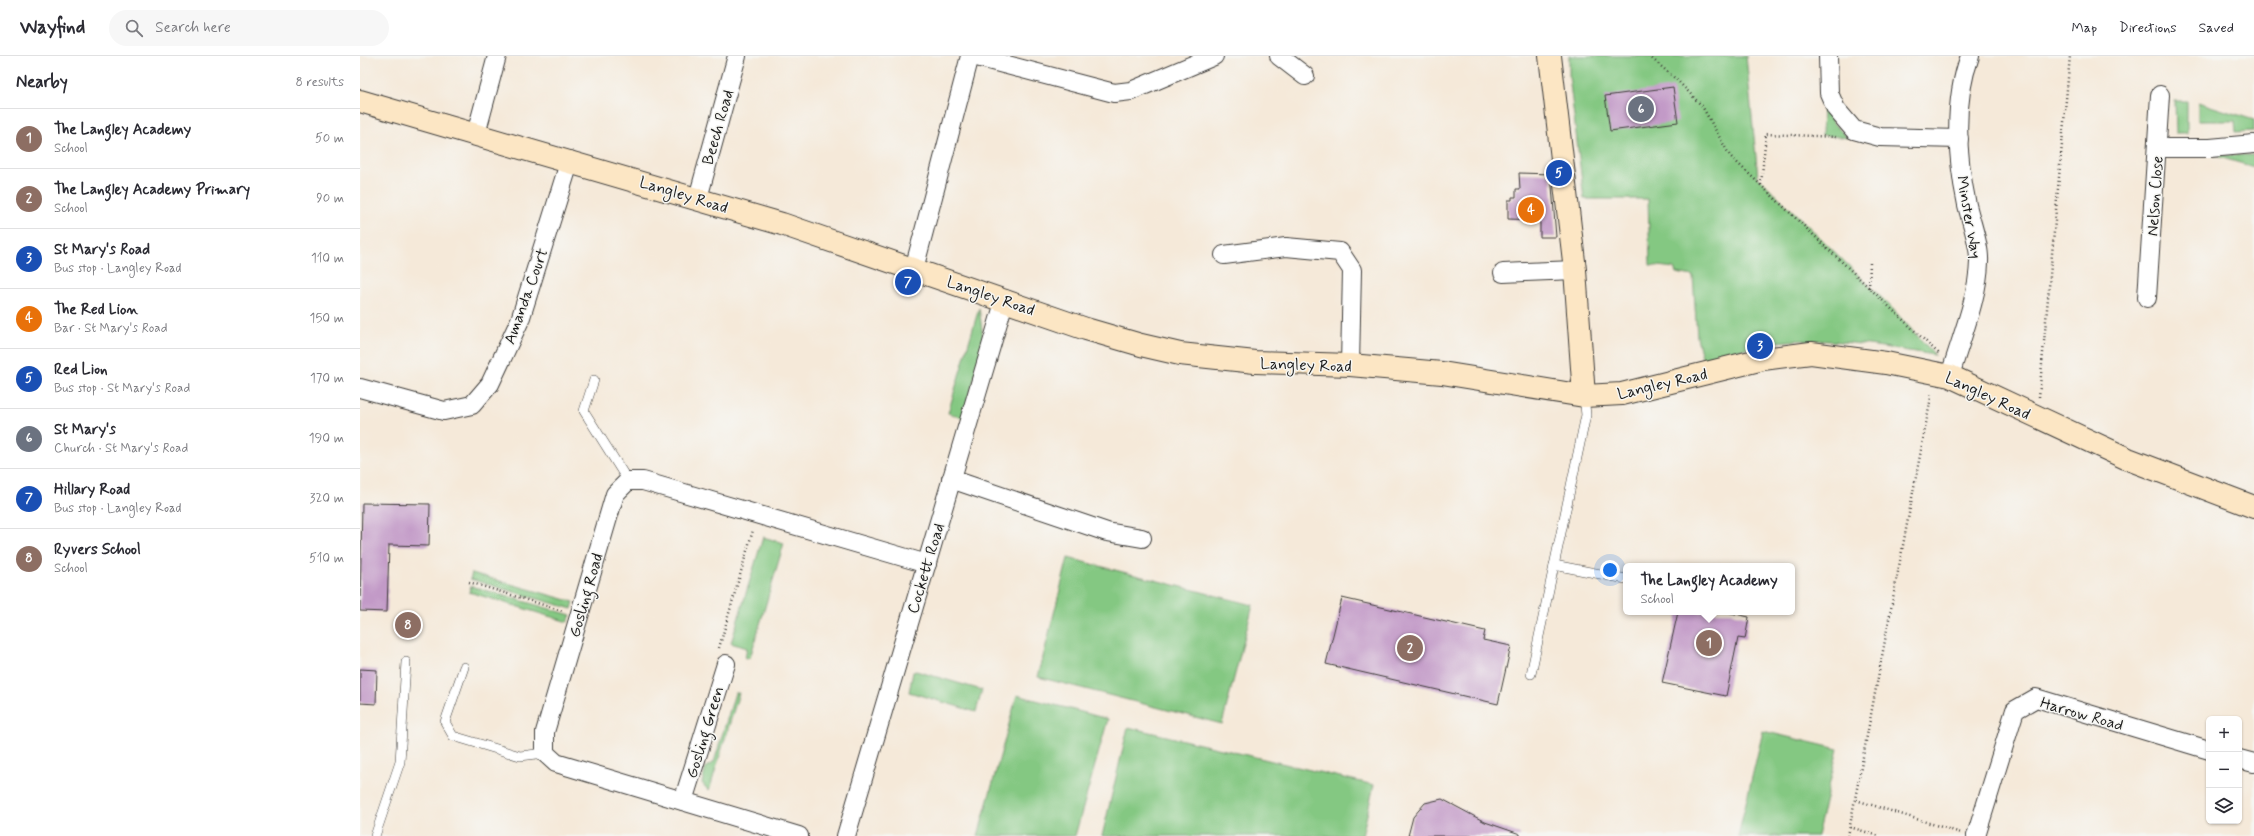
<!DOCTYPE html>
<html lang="en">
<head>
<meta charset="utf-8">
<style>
  :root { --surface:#fff; --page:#f7f7f7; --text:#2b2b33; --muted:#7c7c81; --line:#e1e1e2; --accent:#d93025 }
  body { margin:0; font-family:Mynerve,sans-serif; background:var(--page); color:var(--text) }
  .controls { position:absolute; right:12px; bottom:12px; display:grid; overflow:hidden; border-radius:6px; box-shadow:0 1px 3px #0004 }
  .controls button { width:36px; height:36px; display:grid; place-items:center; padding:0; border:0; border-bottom:1px solid var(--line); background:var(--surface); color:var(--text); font:20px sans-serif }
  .you { position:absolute; left:1250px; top:514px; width:14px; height:14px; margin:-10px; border:3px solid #fff; border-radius:50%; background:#1a73e8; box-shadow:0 0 0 6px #1a73e833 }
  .badge { display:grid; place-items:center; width:26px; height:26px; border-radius:50%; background:var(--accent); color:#fff; font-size:13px; font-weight:700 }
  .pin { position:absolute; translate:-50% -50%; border:2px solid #fff; box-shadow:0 1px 4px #0006 }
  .popup { position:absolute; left:1263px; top:507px; width:172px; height:52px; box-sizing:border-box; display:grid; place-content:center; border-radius:6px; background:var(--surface); filter:drop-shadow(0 1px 3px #0005); font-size:13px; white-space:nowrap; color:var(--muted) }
  .popup b { font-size:15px; color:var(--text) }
  .popup::after { content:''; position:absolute; left:50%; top:100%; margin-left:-8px; border:8px solid transparent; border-top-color:var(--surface) }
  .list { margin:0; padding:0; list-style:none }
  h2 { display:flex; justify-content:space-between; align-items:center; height:52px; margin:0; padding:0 16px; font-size:17px }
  h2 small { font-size:13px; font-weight:400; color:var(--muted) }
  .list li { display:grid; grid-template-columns:26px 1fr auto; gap:12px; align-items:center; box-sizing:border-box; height:60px; padding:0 16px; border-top:1px solid var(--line) }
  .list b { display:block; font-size:15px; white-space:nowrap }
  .list p { margin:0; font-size:13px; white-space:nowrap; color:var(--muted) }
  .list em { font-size:13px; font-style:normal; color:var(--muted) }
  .icon { flex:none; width:22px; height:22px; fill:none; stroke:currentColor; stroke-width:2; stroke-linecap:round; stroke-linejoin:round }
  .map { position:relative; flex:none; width:1894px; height:780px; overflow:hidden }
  header { display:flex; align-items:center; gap:24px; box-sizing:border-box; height:56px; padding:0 20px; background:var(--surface); border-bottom:1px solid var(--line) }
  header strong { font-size:19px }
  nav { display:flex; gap:22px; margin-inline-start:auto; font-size:14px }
  .search { width:280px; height:36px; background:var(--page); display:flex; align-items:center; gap:10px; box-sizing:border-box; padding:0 14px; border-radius:22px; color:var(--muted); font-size:15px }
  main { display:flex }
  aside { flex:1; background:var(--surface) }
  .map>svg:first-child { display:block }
  .green { fill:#84c882; stroke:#50724f }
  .building { fill:#c29ac7 }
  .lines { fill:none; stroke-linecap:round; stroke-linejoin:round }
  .lane-casing { stroke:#3d3b38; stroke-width:10 }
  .street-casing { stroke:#3d3b38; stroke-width:20 }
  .secondary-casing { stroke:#3d3b38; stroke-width:24 }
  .path { stroke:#3d3b38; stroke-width:2.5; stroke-dasharray:1 3; stroke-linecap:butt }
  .lane { stroke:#fff; stroke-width:9 }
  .street { stroke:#fff; stroke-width:18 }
  .secondary { stroke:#fce6c4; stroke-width:22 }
  .labels { text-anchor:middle; stroke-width:3; stroke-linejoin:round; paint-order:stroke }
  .street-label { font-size:16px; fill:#1c1c1c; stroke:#f6f6f2 }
</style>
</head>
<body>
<header>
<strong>Wayfind</strong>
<div class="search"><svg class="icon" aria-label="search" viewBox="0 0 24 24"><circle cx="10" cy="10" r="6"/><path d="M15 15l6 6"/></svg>Search here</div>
<nav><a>Map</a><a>Directions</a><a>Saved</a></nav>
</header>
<main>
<aside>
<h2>Nearby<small>8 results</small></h2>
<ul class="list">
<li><span class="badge" style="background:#8d6e63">1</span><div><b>The Langley Academy</b><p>School</p></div><em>50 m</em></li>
<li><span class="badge" style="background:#8d6e63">2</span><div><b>The Langley Academy Primary</b><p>School</p></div><em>90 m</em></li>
<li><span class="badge" style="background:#1a4fb4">3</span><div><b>St Mary's Road</b><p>Bus stop · Langley Road</p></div><em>110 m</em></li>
<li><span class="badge" style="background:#e8710a">4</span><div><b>The Red Lion</b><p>Bar · St Mary's Road</p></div><em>150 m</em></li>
<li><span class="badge" style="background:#1a4fb4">5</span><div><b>Red Lion</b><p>Bus stop · St Mary's Road</p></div><em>170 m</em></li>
<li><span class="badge" style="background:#6b7280">6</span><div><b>St Mary's</b><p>Church · St Mary's Road</p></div><em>190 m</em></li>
<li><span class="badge" style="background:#1a4fb4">7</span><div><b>Hillary Road</b><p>Bus stop · Langley Road</p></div><em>320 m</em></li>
<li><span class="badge" style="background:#8d6e63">8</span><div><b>Ryvers School</b><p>School</p></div><em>510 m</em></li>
</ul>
</aside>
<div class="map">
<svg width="1894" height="780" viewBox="0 0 1894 780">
  <rect width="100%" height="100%" fill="#f6f6f2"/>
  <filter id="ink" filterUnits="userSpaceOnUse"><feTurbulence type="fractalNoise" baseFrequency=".025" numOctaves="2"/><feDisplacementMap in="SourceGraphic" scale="8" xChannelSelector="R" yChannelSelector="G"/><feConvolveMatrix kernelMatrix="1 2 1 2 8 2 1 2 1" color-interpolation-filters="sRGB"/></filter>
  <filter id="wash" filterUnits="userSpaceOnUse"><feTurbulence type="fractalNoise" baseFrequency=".012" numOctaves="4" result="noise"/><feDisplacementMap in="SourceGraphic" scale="16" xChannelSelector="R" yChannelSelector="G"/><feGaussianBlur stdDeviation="0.9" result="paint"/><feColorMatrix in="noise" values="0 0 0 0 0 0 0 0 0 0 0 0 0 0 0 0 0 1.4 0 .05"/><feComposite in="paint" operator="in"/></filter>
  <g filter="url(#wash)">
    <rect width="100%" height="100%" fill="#f5e9d9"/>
    <g class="green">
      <path d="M1209,0H1386L1398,121L1529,249L1575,299C1519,291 1455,277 1399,289C1380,293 1362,300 1343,306L1337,281L1333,220L1316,217L1314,212L1290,209L1288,143H1224L1209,20Z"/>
      <polygon points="1815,45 1827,45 1827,77 1816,77"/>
      <polygon points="1838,46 1894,64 1894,75 1876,76 1875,65 1838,65"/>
      <polygon points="1463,49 1473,67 1488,82 1462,79"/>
      <polygon points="1852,99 1894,99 1894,111"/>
      <polygon points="619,252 624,288 603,362 588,357"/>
      <polygon points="403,481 424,487 390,602 385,602 387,592 371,587"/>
      <polygon points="708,502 893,549 862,668 678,621"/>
      <polygon points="112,517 214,546 212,553 110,523"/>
      <polygon points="111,530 211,559 208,566 109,536"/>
      <polygon points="556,615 622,634 616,656 549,636 553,616"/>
      <polygon points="375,637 379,637 349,735 342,727 346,711 354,706"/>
      <polygon points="657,639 748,663 715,780 618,780"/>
      <polygon points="768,671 1014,729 1002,780 742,780"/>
      <polygon points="1403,675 1478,693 1457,780 1378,780"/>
    </g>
    <g id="blocks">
      <g class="building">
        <polygon points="1313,31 1318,66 1250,75 1245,40"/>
        <polygon points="1159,117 1191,118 1196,181 1180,181 1180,164 1148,163 1148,144 1152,144 1152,141 1156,141 1156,133 1160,133"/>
        <polygon points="2,447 70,448 69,490 29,489 27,556 0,555"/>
        <polygon points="982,542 1125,575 1123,584 1151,590 1138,648 966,608"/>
        <polygon points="1318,556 1367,556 1389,561 1385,583 1378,582 1366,640 1302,627"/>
        <polygon points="0,613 17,614 16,648 0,647"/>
        <polygon points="1082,743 1125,766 1160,778 1160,780 1048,780 1053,761 1065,747"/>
      </g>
    </g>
  </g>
  <g filter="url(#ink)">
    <use href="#blocks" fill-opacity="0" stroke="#3d3b38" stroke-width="1"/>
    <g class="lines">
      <g class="lane-casing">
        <g id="lane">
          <polyline points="234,324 224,355 268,425"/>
          <polyline points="1194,509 1266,523"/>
          <polyline points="104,611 85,666 93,680 160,700 185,697"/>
          <polyline points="1171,618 1226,359 1224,340"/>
          <polyline points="15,780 40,706 46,606"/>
        </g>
      </g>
      <g class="street-casing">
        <g id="street">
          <polyline points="613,0 754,37 771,35 854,0"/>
          <polyline points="919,0 945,20"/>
          <polyline points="1468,0 1469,37 1476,53 1494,74 1520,81 1599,83"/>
          <polyline points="116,78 137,0"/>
          <polyline points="1797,92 1850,92 1894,88"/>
          <polyline points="338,142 377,0"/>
          <polyline points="864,199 926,191 980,196 992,214 990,309"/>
          <polyline points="554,213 610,0"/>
          <polyline points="1143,217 1215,214"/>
          <polyline points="1787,242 1800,39"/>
          <path d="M1590,320C1600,284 1618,243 1619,206C1620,190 1611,166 1607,149C1597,102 1593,46 1610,0"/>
          <polyline points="0,332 84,355 112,349 130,328 160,264 210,104"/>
          <polyline points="591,423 747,476 782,482"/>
          <polyline points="1879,703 1894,707"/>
          <polyline points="323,745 366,608"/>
          <polyline points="439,780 196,707 185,697 185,676 255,438 268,425 283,425 567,508"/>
          <polyline points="486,780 645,243"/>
          <polyline points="1616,780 1655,654 1676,642 1849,694"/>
        </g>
      </g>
      <g class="secondary-casing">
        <g id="secondary">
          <polyline points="1190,0 1215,214 1224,340"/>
          <polyline points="0,45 422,168 726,273 781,289 820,298 895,306 990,309 1082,317 1224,340 1262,338 1403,303 1451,297 1526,307 1590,320 1768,403 1894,451"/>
        </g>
      </g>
      <g class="path">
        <polyline points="1289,0 1317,24 1342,50 1370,100 1578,297 1578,299"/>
        <polyline points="1401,129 1406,78 1478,81"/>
        <polyline points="1509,232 1510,207"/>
        <polyline points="1679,341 1710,0"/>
        <polyline points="109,526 203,555"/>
        <polyline points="359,592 393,474"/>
        <polyline points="1496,744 1601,777"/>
        <polyline points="1490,771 1519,780"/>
        <polyline points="1488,780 1572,336"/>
      </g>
      <use href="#lane" class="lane"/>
      <use href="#street" class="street"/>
      <use href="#secondary" class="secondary"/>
    </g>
  </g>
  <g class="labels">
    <g class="street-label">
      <text transform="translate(357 71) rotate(-74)" y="6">Beech Road</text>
      <text transform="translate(324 138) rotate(17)" y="6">Langley Road</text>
      <text transform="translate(1794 140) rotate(-86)" y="6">Nelson Close</text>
      <text transform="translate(1610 161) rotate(80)" y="6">Minster Way</text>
      <text transform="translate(631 239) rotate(19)" y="6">Langley Road</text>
      <text transform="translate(165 240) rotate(-70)" y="6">Amanda Court</text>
      <text transform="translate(946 308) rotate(2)" y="6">Langley Road</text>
      <text transform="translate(1302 327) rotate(-13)" y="6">Langley Road</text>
      <text transform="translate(1628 339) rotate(25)" y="6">Langley Road</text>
      <text transform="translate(565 512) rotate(-73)" y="6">Cockett Road</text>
      <text transform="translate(225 539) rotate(-74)" y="6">Gosling Road</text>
      <text transform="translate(1722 657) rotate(16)" y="6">Harrow Road</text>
      <text transform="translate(344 676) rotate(-73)" y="6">Gosling Green</text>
    </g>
  </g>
</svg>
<div class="controls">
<button>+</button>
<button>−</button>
<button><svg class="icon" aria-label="layers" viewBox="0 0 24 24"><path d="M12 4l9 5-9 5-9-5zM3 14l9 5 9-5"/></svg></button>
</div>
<div class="you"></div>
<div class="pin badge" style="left:1349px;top:587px;background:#8d6e63">1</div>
<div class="popup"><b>The Langley Academy</b>School</div>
<div class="pin badge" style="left:1050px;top:592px;background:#8d6e63">2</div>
<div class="pin badge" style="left:1400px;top:290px;background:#1a4fb4">3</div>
<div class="pin badge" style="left:1171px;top:154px;background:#e8710a">4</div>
<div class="pin badge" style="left:1199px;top:117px;background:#1a4fb4">5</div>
<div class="pin badge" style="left:1281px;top:53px;background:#6b7280">6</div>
<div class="pin badge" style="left:548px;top:226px;background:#1a4fb4">7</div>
<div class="pin badge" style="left:48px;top:569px;background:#8d6e63">8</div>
</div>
</main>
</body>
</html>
